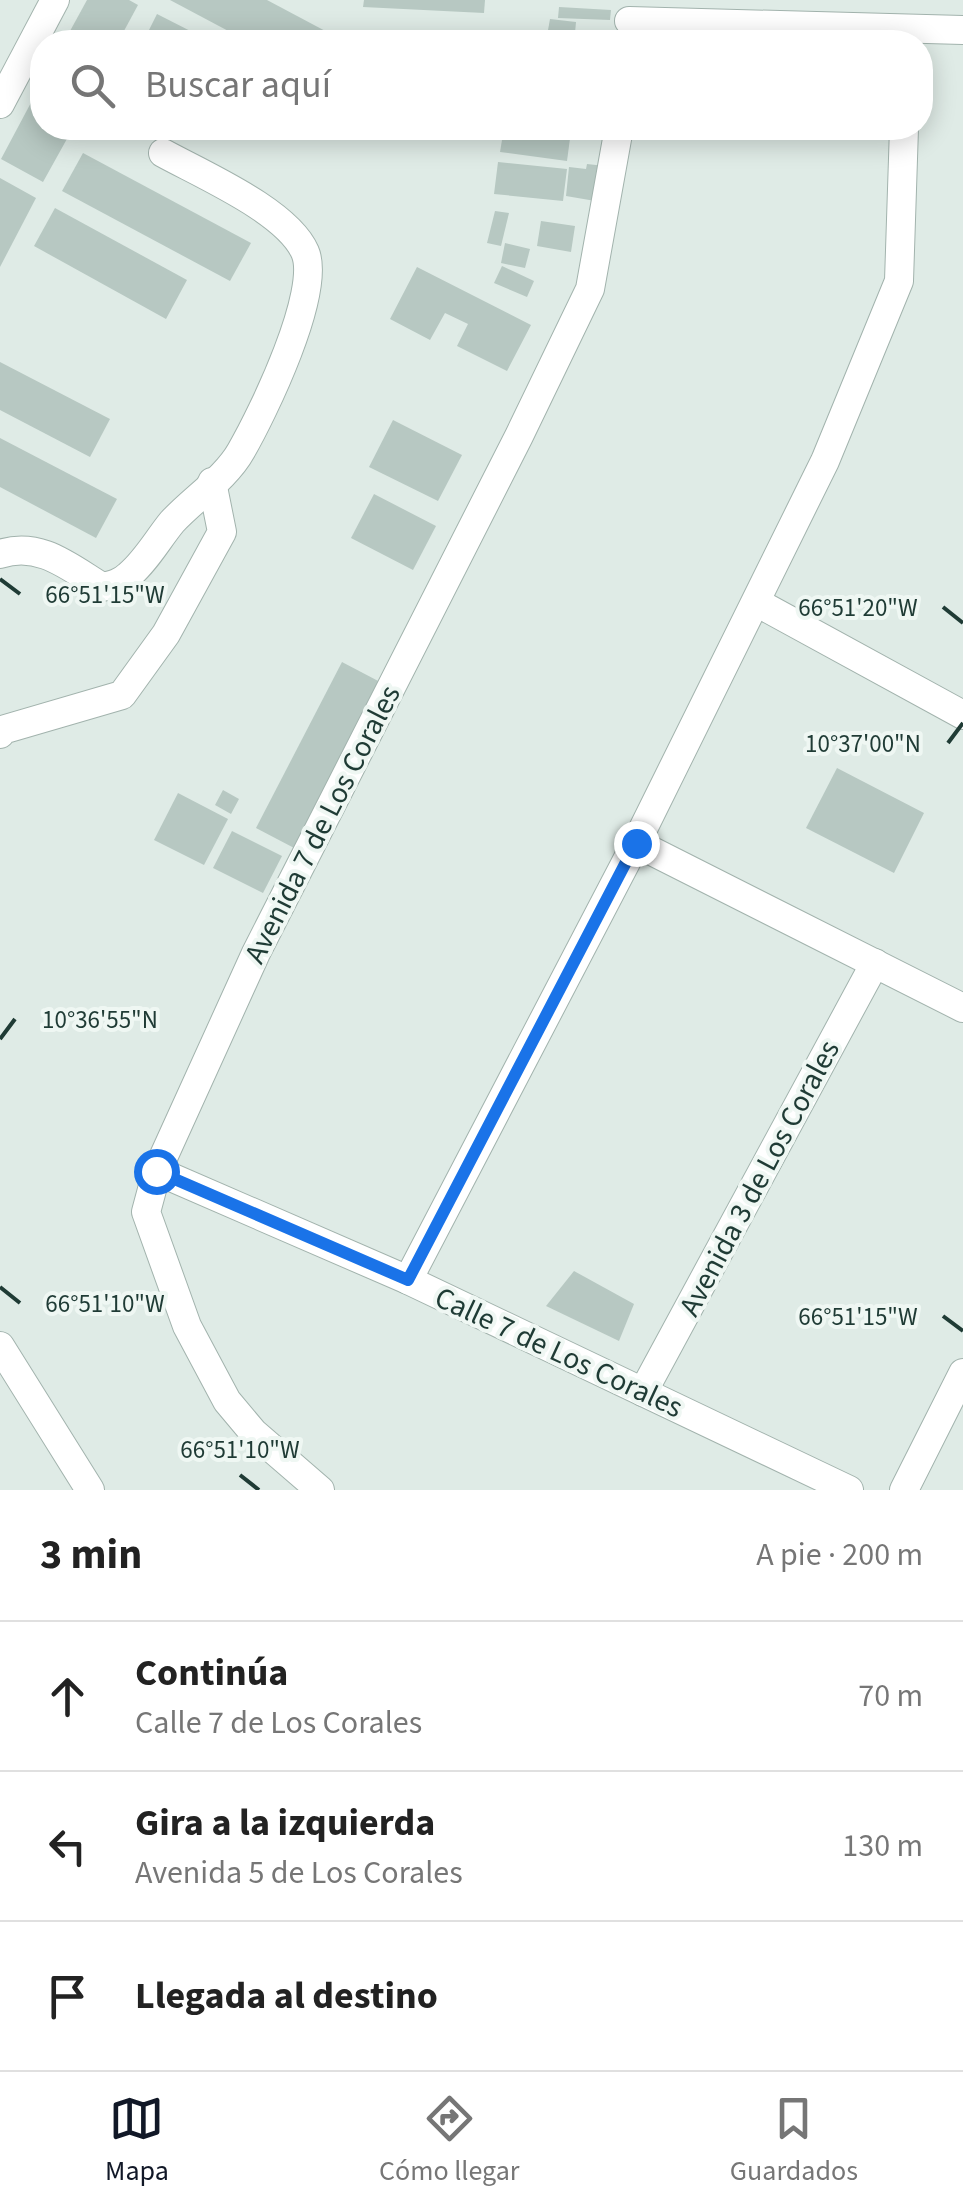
<!DOCTYPE html>
<html lang="es">
<head>
<meta charset="utf-8">
<style>
  :root { --surface:#fff; --page:#f2f2f2; --text:#222; --muted:#767676; --line:#e0e0e0; --accent:#111827 }
  body { margin:0; font-family:"Source Sans 3",sans-serif; background:var(--page); color:var(--text) }
  .stop { position:absolute; width:30px; height:30px; margin:-22px; border:8px solid #1a73e8; border-radius:50%; background:#fff }
  .stop.end { background:#1a73e8; border-color:#fff; box-shadow:0 2px 10px #0008 }
  .list { margin:0; padding:0; list-style:none }
  h2 { display:flex; justify-content:space-between; align-items:center; height:130px; margin:0; padding:0 40px; font-size:42px }
  h2 small { font-size:32px; font-weight:400; color:var(--muted) }
  .list li { display:grid; grid-template-columns:65px 1fr auto; gap:30px; align-items:center; box-sizing:border-box; height:150px; padding:0 40px; border-top:2px solid var(--line) }
  .list b { display:block; font-size:38px; white-space:nowrap }
  .list p { margin:0; font-size:32px; white-space:nowrap; color:var(--muted) }
  .list em { font-size:32px; font-style:normal; color:var(--muted) }
  .icon { flex:none; width:55px; height:55px; fill:none; stroke:currentColor; stroke-width:2; stroke-linecap:round; stroke-linejoin:round }
  .map { position:relative; flex:none; width:963px; height:1490px; overflow:hidden }
  .search { position:absolute; background:var(--surface); box-shadow:0 5px 25px #0003; left:30px; right:30px; top:30px; height:110px; display:flex; align-items:center; gap:25px; box-sizing:border-box; padding:0 35px; border-radius:40px; color:var(--muted); font-size:38px }
  .sheet { height:580px; background:var(--surface) }
  nav { display:flex; justify-content:space-around; align-items:center; box-sizing:border-box; height:140px; border-top:2px solid var(--line); background:var(--surface); font-size:28px; color:var(--muted) }
  nav a { display:grid; justify-items:center; gap:5px }
  nav .on { color:var(--accent) }
  .map>svg:first-child { display:block }
  .building { fill:#b7c8c2 }
  .lines { fill:none; stroke-linecap:round; stroke-linejoin:round }
  .minor-casing { stroke:#a2b3ad; stroke-width:30 }
  .minor { stroke:#fff; stroke-width:28 }
  .route { stroke:#1a73e8; stroke-width:12 }
  .ticks { fill:none; stroke:#1f3b35; stroke-width:4 }
  .labels { text-anchor:middle; stroke-width:8; stroke-linejoin:round; paint-order:stroke }
  .street-label { font-size:30px; fill:#1f3b35; stroke:#eff7f3 }
  .ticks-label { font-size:25px; text-anchor:middle; fill:#1f3b35; stroke:#eff7f3; stroke-width:8; stroke-linejoin:round; paint-order:stroke }
</style>
</head>
<body>
<div class="map">
<svg width="963" height="1490" viewBox="0 0 963 1490">
  <rect width="100%" height="100%" fill="#dfebe6"/>
  <g class="building">
    <polygon points="87,0 129,0 138,5 118,42 64,42"/>
    <polygon points="170,0 267,0 346,42 249,42"/>
    <polygon points="364,0 485,0 484,13 363,7"/>
    <polygon points="559,7 611,10 610,20 558,18"/>
    <polygon points="157,14 212,42 143,42"/>
    <polygon points="550,19 576,22 575,33 548,30"/>
    <polygon points="42,82 42,128 73,128 43,182 1,159"/>
    <polygon points="504,128 571,131 567,161 500,152"/>
    <polygon points="83,153 251,243 230,281 62,191"/>
    <polygon points="498,162 567,169 563,201 494,194"/>
    <polygon points="587,164 605,166 601,202 566,196 569,167 586,169"/>
    <polygon points="0,178 36,198 0,267"/>
    <polygon points="55,208 187,280 166,319 34,246"/>
    <polygon points="495,211 509,213 501,246 487,243"/>
    <polygon points="541,221 575,226 571,252 537,246"/>
    <polygon points="505,243 530,249 525,268 501,263"/>
    <polygon points="502,266 534,281 527,297 494,283"/>
    <polygon points="417,267 531,325 507,371 457,346 468,324 445,313 430,340 390,319"/>
    <polygon points="0,362 110,419 90,457 0,410"/>
    <polygon points="393,420 462,455 438,501 369,467"/>
    <polygon points="0,438 117,499 96,538 0,487"/>
    <polygon points="374,494 436,526 413,570 351,538"/>
    <polygon points="342,662 382,683 296,849 256,828"/>
    <polygon points="837,768 924,813 894,873 806,828"/>
    <polygon points="223,790 239,799 231,814 215,805"/>
    <polygon points="178,793 228,819 204,865 154,840"/>
    <polygon points="232,831 282,856 263,893 213,868"/>
    <polygon points="574,1271 634,1304 619,1341 546,1306"/>
  </g>
  <g class="lines">
    <g class="minor-casing">
      <g id="minor">
        <polyline points="629,21 963,30"/>
        <polyline points="0,104 55,0"/>
        <path d="M0,554C40,541 69,567 102,587C112,585 121,583 129,575C146,561 158,539 172,522C193,499 226,478 241,451C263,413 322,291 305,252C287,211 203,175 163,153"/>
        <polyline points="756,602 963,715"/>
        <polyline points="0,734 2,730 122,695 166,634 222,532 212,482"/>
        <polyline points="636,843 963,1008"/>
        <polyline points="157,1171 408,1280 849,1490"/>
        <polyline points="408,1280 636,843 825,461 899,281 904,128"/>
        <polyline points="0,1346 90,1490"/>
        <polyline points="643,1392 875,963"/>
        <polyline points="320,1490 253,1432 227,1401 187,1326 146,1212 157,1171 256,953 519,436 590,289 619,128"/>
        <polyline points="904,1490 963,1373"/>
      </g>
    </g>
    <use href="#minor" class="minor"/>
  </g>
  <g class="lines">
    <polyline class="route" points="156,1171 408,1280 636,843"/>
  </g>
  <path class="ticks" d="M0,579L20,594M943,607L963,623M948,743L963,723M0,1039L15,1019M0,1287L20,1303M943,1316L963,1331M240,1475L259,1490"/>
  <g class="labels">
    <g class="street-label">
      <text transform="translate(322 824) rotate(-63)" y="10">Avenida 7 de Los Corales</text>
      <text transform="translate(759 1178) rotate(-62)" y="10">Avenida 3 de Los Corales</text>
      <text transform="translate(559 1352) rotate(25)" y="10">Calle 7 de Los Corales</text>
    </g>
  </g>
  <g class="ticks-label">
    <text x="105" y="603">66°51'15"W</text>
    <text x="858" y="616">66°51'20"W</text>
    <text x="863" y="752">10°37'00"N</text>
    <text x="100" y="1028">10°36'55"N</text>
    <text x="105" y="1312">66°51'10"W</text>
    <text x="858" y="1325">66°51'15"W</text>
    <text x="240" y="1458">66°51'10"W</text>
  </g>
</svg>
<div class="stop" style="left:156px;top:1171px"></div>
<div class="stop end" style="left:636px;top:843px"></div>
<div class="search"><svg class="icon" aria-label="search" viewBox="0 0 24 24"><circle cx="10" cy="10" r="6"/><path d="M15 15l6 6"/></svg>Buscar aquí</div>
</div>
<section class="sheet">
<h2>3 min<small>A pie · 200 m</small></h2>
<ul class="list">
<li><svg class="icon" aria-label="ahead" viewBox="0 0 24 24"><path d="M12 20V5M6 11l6-6 6 6"/></svg><div><b>Continúa</b><p>Calle 7 de Los Corales</p></div><em>70 m</em></li>
<li><svg class="icon" aria-label="left" viewBox="0 0 24 24"><path d="M17 20v-9H6M10 6l-5 5 5 5"/></svg><div><b>Gira a la izquierda</b><p>Avenida 5 de Los Corales</p></div><em>130 m</em></li>
<li><svg class="icon" aria-label="arrive" viewBox="0 0 24 24"><path d="M6 21V4h12l-3 4 3 4H6"/></svg><div><b>Llegada al destino</b></div></li>
</ul>
</section>
<nav>
<a class="on"><svg class="icon" aria-label="map" viewBox="0 0 24 24"><path d="M3 6l6-2 6 2 6-2v14l-6 2-6-2-6 2zM9 4v14M15 6v14"/></svg>Mapa</a>
<a><svg class="icon" aria-label="directions" viewBox="0 0 24 24"><path d="M12 3l9 9-9 9-9-9zM9 14v-3h6M13 9l2 2-2 2"/></svg>Cómo llegar</a>
<a><svg class="icon" aria-label="saved" viewBox="0 0 24 24"><path d="M7 4h10v16l-5-4-5 4z"/></svg>Guardados</a>
</nav>
</body>
</html>
